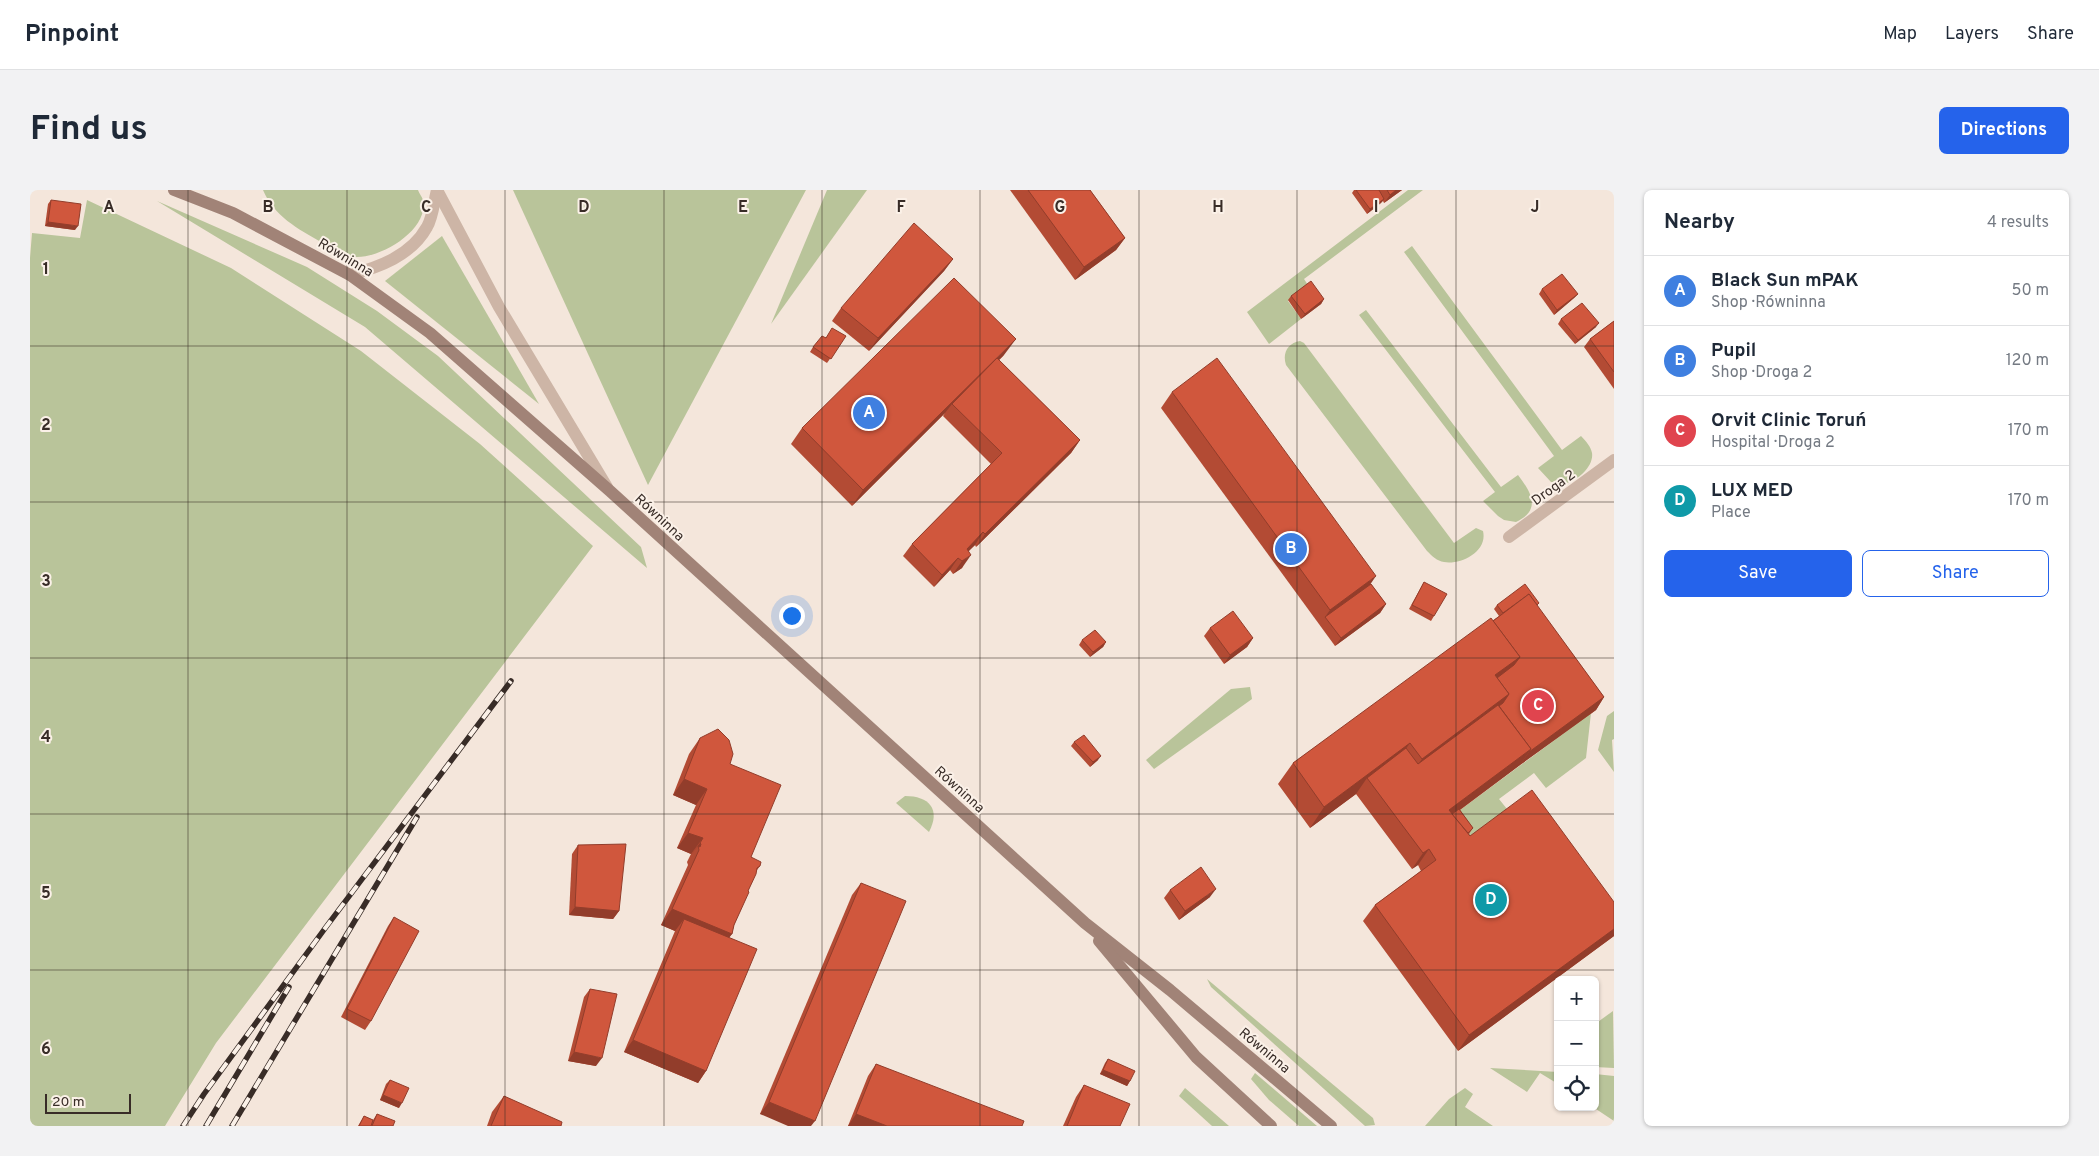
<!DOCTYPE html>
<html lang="en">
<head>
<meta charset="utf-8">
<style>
  :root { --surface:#fff; --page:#f2f2f3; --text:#1f2937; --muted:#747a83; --line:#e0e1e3; --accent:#2563eb }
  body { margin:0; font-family:Overpass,sans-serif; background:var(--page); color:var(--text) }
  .controls { position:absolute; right:15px; bottom:15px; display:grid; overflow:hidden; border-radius:8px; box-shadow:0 1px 4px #0004 }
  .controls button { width:45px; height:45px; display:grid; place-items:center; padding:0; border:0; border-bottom:1px solid var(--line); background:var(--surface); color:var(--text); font:25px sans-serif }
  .scale { position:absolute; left:15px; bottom:12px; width:86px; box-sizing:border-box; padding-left:5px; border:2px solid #382c27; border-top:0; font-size:14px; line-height:18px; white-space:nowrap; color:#382c27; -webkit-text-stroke:4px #fbf1e8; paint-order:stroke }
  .you { position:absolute; left:761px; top:425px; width:18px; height:18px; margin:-12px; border:4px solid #fff; border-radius:50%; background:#1a73e8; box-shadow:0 0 0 8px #1a73e833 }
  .badge { display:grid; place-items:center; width:32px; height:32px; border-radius:50%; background:var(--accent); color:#fff; font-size:16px; font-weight:700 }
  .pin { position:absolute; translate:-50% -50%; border:2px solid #fff; box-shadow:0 1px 5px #0006 }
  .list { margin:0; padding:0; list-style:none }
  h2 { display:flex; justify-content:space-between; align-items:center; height:65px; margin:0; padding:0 20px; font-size:21px }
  h2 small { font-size:16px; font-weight:400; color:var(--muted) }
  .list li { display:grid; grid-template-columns:32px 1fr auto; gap:15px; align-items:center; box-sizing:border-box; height:70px; padding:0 20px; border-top:1px solid var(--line) }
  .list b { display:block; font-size:19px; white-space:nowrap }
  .list p { margin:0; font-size:16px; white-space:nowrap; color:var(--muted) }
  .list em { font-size:16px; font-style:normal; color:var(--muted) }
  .actions { display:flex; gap:10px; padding:15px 20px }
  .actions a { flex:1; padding:11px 0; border:1px solid var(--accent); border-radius:8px; text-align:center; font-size:18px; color:var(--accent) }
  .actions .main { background:var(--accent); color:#fff }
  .icon { flex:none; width:28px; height:28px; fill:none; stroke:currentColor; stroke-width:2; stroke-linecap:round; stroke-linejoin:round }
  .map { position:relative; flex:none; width:1584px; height:936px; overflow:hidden; border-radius:8px }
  header { display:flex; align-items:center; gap:30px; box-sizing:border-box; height:70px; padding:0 25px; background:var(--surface); border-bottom:1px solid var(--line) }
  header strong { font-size:24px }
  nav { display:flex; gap:28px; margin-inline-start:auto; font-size:18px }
  .intro { display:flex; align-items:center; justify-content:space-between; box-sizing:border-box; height:120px; padding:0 30px }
  h1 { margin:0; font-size:35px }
  .button { padding:12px 22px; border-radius:8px; background:var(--accent); color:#fff; font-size:18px; font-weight:700 }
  main { display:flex; gap:30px; padding:0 30px }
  aside { flex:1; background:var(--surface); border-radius:8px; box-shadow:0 1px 4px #0004 }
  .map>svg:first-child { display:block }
  .green { fill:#b9c49a }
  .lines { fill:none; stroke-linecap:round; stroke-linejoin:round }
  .street { stroke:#cdb5a6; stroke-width:12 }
  .secondary { stroke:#a18377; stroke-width:12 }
  .rail-casing { stroke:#382c27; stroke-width:5.5 }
  .rail { stroke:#fbf1e8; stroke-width:4; stroke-dasharray:11; stroke-linecap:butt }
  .wall { fill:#b34b34 }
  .shaded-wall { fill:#923d2b }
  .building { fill:#d0573d; stroke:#923d2b }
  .grid { fill:none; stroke:#382c27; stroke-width:1; stroke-opacity:0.55 }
  .labels { text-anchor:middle; stroke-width:4; stroke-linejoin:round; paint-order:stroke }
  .street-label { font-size:14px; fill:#382c27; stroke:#fbf1e8 }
  .grid-label { font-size:16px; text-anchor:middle; font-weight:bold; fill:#382c27; stroke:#fbf1e8; stroke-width:4; stroke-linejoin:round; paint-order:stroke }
</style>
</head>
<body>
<header>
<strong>Pinpoint</strong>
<nav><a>Map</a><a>Layers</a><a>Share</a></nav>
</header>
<div class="intro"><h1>Find us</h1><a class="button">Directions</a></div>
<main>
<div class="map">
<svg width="1584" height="936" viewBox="0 0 1584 936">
  <rect width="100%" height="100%" fill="#f4e6db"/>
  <g class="green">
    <path d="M233,0H388C389,3 392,7 393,10C399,40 351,68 326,67C314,66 302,58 291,52C268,39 244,26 233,0Z"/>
    <polygon points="483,0 776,0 618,295"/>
    <polygon points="797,0 837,0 741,134"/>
    <polygon points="1378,0 1393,0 1274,89 1278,95 1258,111 1271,129 1239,154 1217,122"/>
    <polygon points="57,10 201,78 331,161 450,254 563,356 186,853 135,936 0,936 0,68 2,43 50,48"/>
    <polygon points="127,11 277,77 347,121 408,166 611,357 617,378 335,137"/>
    <polygon points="412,46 509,214 355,91"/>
    <path d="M1382,56L1532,260L1551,246C1556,251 1561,257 1562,263C1564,276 1548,290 1537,293C1532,294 1526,293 1521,292L1508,278L1524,266L1374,62Z"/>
    <path d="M1336,120L1471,297L1488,285C1501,302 1512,320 1486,332L1474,330L1468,326L1453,311L1465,302L1329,125Z"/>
    <path d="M1270,151L1274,153L1424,353L1446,338L1453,341C1458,362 1430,375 1414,372C1407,371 1402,366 1397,361L1256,175C1252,163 1258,153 1270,151Z"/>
    <polygon points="1220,497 1222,509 1124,579 1116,570 1201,499"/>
    <polygon points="1584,521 1584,549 1582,550 1584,582 1568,560 1577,526"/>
    <polygon points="1561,523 1556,568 1516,598 1504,583 1469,609 1481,624 1424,655 1426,623"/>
    <path d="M875,606C899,606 911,619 899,642L866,613Z"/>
    <polygon points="1177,789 1343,928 1345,935 1335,936 1181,797"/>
    <polygon points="1583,821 1584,878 1565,877 1565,834"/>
    <polygon points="1460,878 1528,882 1528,894 1510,883 1497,902"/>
    <polygon points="1225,883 1287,936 1269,936 1239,910 1221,889"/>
    <polygon points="1565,884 1584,886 1584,936 1581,936 1584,931 1563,917 1565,917"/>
    <polygon points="1155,898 1199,936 1182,936 1149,906"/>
    <polygon points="1435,898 1443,904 1435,917 1463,936 1395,936 1419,909"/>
  </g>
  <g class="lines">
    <g class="street">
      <polyline points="407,0 469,117 577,297"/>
      <path d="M320,85C349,77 381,66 397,37C403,27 404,11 407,0"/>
      <polyline points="1479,347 1584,270"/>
    </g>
    <g class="secondary">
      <polyline points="144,0 203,23 320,85 400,143 580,301 1055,733 1140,800 1301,936"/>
      <polyline points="1069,751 1166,867 1241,936"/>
    </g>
    <g class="rail-casing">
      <g id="rail">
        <polyline points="153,936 174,904 296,737 481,491"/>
        <polyline points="176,936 259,797"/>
        <polyline points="202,936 387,627"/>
      </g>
    </g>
    <use href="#rail" class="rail"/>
  </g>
  <g class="wall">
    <polygon points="980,0 1060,0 1095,48 1086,60 1045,90"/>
    <polygon points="1324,0 1372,0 1354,13 1353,11 1337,24 1322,3"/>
    <polygon points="21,10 45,40 15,36 18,14"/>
    <polygon points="923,69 914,81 839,161 802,131 811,118"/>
    <polygon points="1512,99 1548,104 1544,108 1524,125 1509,104"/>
    <polygon points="1261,106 1294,109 1291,114 1271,129 1258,110"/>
    <polygon points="1531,129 1566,137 1545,154 1528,134"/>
    <polygon points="1584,131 1584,199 1554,157 1560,149"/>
    <polygon points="816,146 797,173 780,162 783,157 796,147"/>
    <polygon points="974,165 969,170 1050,250 1041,263 946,357 945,355 938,361 932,378 923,384 920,380 904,397 873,366 882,354 961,274 913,226 915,223 822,316 761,254 772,238"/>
    <polygon points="1142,202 1341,394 1356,414 1350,423 1305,456 1131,218"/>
    <polygon points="1394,392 1404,426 1401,431 1379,419"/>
    <polygon points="1467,415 1507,416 1574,507 1566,520 1490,575 1430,620 1443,638 1439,644 1440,646 1584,739 1584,746 1428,861 1333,731 1345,715 1391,681 1388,675 1382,679 1326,604 1280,638 1248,594 1263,573 1469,426 1464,419"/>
    <polygon points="1180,438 1223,448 1217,457 1194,474 1174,446"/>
    <polygon points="1052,450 1076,452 1073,457 1060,467 1049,455"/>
    <polygon points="670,548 700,574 721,667 730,676 727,680 718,701 704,735 702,744 699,747 676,881 668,893 594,862 645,741 631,735 658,675 657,672 661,664 647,658 666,615 643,605 659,564"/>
    <polygon points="1044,552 1068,570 1060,577 1041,556"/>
    <polygon points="548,655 589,721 583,729 539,725 542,664"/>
    <polygon points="831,693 785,931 730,924 822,705"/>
    <polygon points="1140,700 1180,707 1149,730 1134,708"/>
    <polygon points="364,727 341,831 335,840 311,827 358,736"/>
    <polygon points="560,799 566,876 538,871 554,807"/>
    <polygon points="1078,869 1100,891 1097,896 1070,884 1075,873"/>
    <polygon points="846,874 992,936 818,936 838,886"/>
    <polygon points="360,890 369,918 350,910 356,894"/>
    <polygon points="1054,895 1090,936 1033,936 1046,907"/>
    <polygon points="474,906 531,936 457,936 462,922"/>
    <polygon points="347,924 363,936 328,936 334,926 343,930"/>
  </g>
  <g class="shaded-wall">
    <polygon points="1366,0 1372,0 1354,13 1360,5"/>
    <polygon points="1354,9 1351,13 1337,24 1340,19"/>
    <polygon points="18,32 48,36 45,40 15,36"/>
    <polygon points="1095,48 1086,60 1045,90 1054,77"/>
    <polygon points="923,69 914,81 839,161 848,148"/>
    <polygon points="1548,104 1544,108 1524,125 1527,120"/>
    <polygon points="1294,109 1291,114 1271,129 1275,124"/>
    <polygon points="1569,133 1566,137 1545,154 1548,150"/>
    <polygon points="986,149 974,165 924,215 922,214 915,223 822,316 833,300"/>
    <polygon points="1050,250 1041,263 946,357 955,344"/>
    <polygon points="953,342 945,355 930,370 937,359"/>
    <polygon points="941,365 932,378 923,384 932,371"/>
    <polygon points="928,368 920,380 904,397 912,385"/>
    <polygon points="1346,386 1335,402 1295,427 1300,420"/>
    <polygon points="1356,414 1350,423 1305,456 1311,448"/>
    <polygon points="1223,448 1217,457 1194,474 1200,465"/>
    <polygon points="1076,452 1073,457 1060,467 1063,462"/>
    <polygon points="1490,467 1475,488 1462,498 1465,485"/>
    <polygon points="1479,504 1468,521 1377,590 1392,569"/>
    <polygon points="1574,507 1566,520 1490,575 1499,562"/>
    <polygon points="1380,553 1365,574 1337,588 1326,604 1280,638 1294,617"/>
    <polygon points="1501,559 1490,575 1412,633 1419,620"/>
    <polygon points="1071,566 1068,570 1060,577 1063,572"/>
    <polygon points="654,589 677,599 666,615 643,605"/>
    <polygon points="658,643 673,648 661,664 647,658"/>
    <polygon points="670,653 671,654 669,658 668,656 658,669"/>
    <polygon points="1399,659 1388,675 1382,679 1393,663"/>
    <polygon points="1186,699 1180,707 1149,730 1155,721"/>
    <polygon points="545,717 589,721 583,729 539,725"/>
    <polygon points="642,719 702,744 690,760 654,729 645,741 631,735"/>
    <polygon points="1584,739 1584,746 1428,861 1439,845"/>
    <polygon points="603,850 676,881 668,893 594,862"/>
    <polygon points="544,862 572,868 566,876 538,871"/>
    <polygon points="1073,880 1100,891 1097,896 1070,884"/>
    <polygon points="353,905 372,913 369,918 350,910"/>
    <polygon points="739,912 785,931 781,936 758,936 730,924"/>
    <polygon points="826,924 857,936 818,936"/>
  </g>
  <g class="building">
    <polygon points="998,0 1060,0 1095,48 1054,77"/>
    <polygon points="1326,0 1349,0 1354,9 1340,19"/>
    <polygon points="1357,0 1366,0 1360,5"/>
    <polygon points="21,10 51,14 48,36 18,32"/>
    <polygon points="884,33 923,69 848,148 811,118"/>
    <polygon points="1532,84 1548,104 1527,120 1512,99"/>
    <polygon points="924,88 986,149 833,300 772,238"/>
    <polygon points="1281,91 1294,109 1275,124 1261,106"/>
    <polygon points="1552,113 1569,133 1548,150 1531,129"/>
    <polygon points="1584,131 1584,182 1560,149"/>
    <polygon points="802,138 816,146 801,169 783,157 792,146 796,148"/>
    <polygon points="967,168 1050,250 955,344 953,342 937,359 941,365 932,371 928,368 912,385 882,354 972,263 922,214"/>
    <polygon points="1187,168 1346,386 1300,420 1142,202"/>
    <polygon points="1394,392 1417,404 1404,426 1382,415"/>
    <polygon points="1341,394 1356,414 1311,448 1295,427"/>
    <polygon points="1495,394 1509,413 1507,415 1499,404 1473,423 1467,415"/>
    <polygon points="1499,404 1574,507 1499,562 1501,559 1469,516 1473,513 1479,504 1467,488 1484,475 1490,467 1463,431"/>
    <polygon points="1203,421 1223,448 1200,465 1180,438"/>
    <polygon points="1461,428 1490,467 1465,485 1479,504 1392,569 1380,553 1294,617 1263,573"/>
    <polygon points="1065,440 1076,452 1063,462 1052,450"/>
    <polygon points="1468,515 1501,559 1419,620 1440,646 1502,600 1584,712 1584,739 1439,845 1345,715 1406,670 1399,659 1393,663 1337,588 1376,558 1388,574"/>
    <polygon points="688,539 699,550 703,564 700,574 751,595 721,667 731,672 730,676 727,678 726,684 718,701 719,702 704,735 702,744 642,719 669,660 668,656 670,657 671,654 670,653 673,648 658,643 677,599 654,589 670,548"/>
    <polygon points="1054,545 1071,566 1063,572 1044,552"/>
    <polygon points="1429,619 1443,638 1438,643 1422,624"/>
    <polygon points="596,654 589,721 545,717 548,655"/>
    <polygon points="1171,677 1186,699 1155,721 1140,700"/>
    <polygon points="831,693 876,711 785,931 739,912"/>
    <polygon points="364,727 389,741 341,831 317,819"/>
    <polygon points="654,729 727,759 676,881 603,850"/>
    <polygon points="560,799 587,804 572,868 544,862"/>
    <polygon points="1078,869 1105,881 1100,891 1073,880"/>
    <polygon points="846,874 994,931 992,936 857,936 826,924"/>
    <polygon points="360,890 379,898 372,913 353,905"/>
    <polygon points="1054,895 1100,914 1090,936 1037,936"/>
    <polygon points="474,906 532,932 531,936 461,936"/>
    <polygon points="347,924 365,931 363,936 342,936"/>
    <polygon points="334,926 343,930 341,936 329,936"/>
  </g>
  <path class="grid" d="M158,0V936M317,0V936M475,0V936M634,0V936M792,0V936M950,0V936M1109,0V936M1267,0V936M1426,0V936M0,156H1584M0,312H1584M0,468H1584M0,624H1584M0,780H1584"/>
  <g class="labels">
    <g class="street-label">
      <text transform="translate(316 67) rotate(31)" y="5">Równinna</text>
      <text transform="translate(1523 297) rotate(-36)" y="5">Droga 2</text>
      <text transform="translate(630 327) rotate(43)" y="5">Równinna</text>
      <text transform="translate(930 599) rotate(42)" y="5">Równinna</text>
      <text transform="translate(1235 860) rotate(40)" y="5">Równinna</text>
    </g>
  </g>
  <g class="grid-label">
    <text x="79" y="22">A</text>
    <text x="238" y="22">B</text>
    <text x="396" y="22">C</text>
    <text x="554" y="22">D</text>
    <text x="713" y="22">E</text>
    <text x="871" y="22">F</text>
    <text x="1030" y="22">G</text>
    <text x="1188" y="22">H</text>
    <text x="1346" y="22">I</text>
    <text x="1505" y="22">J</text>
    <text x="16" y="84">1</text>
    <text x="16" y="240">2</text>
    <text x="16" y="396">3</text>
    <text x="16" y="552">4</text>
    <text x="16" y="708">5</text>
    <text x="16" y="864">6</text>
  </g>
</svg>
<div class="controls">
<button>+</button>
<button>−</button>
<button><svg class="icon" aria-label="locate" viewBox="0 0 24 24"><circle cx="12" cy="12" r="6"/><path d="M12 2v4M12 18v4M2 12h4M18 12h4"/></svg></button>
</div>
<div class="scale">20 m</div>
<div class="you"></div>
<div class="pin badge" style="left:839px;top:223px;background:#3f7fe0">A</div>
<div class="pin badge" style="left:1261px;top:359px;background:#3f7fe0">B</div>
<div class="pin badge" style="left:1508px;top:516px;background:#e0444e">C</div>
<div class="pin badge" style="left:1461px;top:710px;background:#0f9aa8">D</div>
</div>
<aside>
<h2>Nearby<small>4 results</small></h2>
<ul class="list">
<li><span class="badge" style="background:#3f7fe0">A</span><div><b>Black Sun mPAK</b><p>Shop · Równinna</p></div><em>50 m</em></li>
<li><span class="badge" style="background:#3f7fe0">B</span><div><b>Pupil</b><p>Shop · Droga 2</p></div><em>120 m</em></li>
<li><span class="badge" style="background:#e0444e">C</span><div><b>Orvit Clinic Toruń</b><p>Hospital · Droga 2</p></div><em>170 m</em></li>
<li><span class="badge" style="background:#0f9aa8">D</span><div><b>LUX MED</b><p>Place</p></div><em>170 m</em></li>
</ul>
<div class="actions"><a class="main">Save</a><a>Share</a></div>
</aside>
</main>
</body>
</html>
